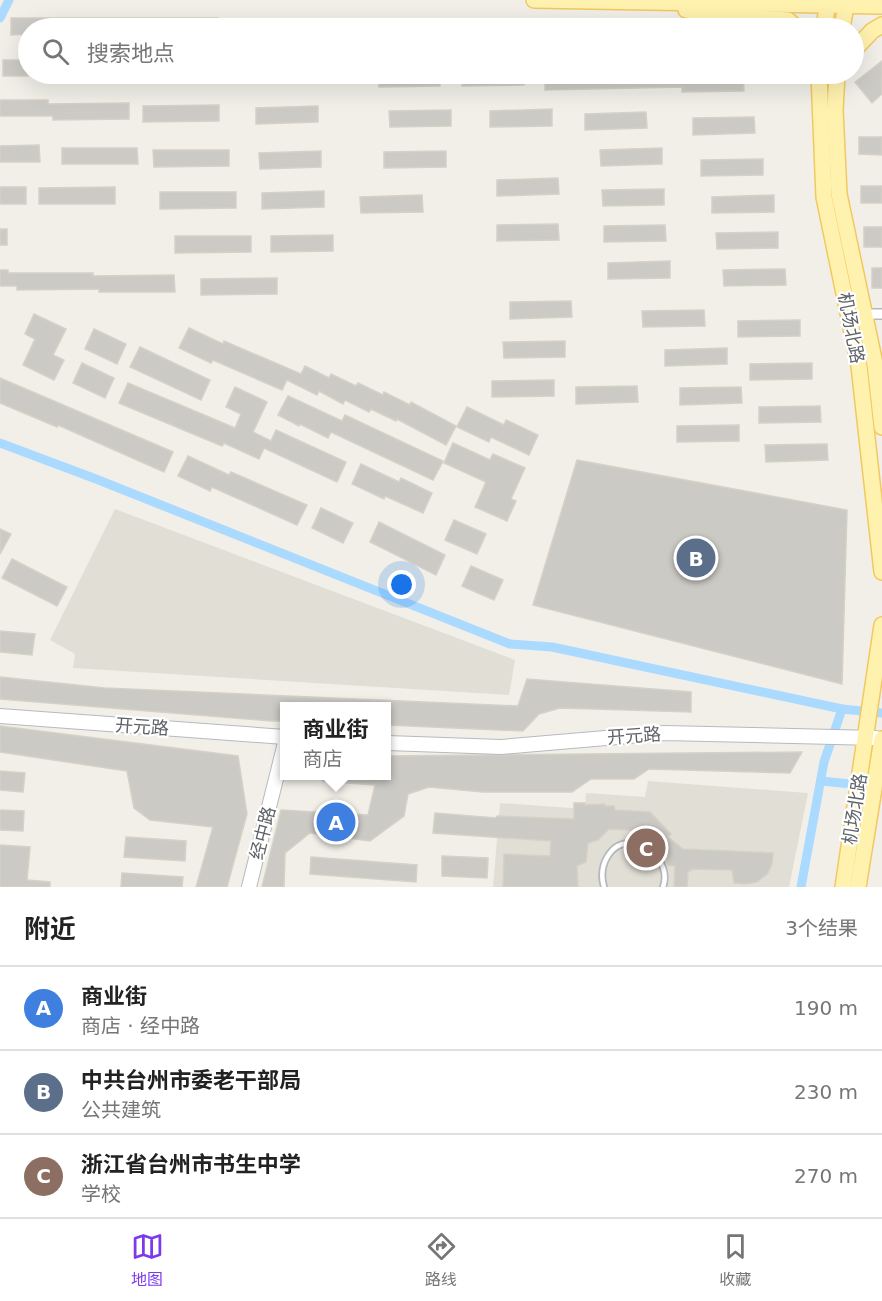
<!DOCTYPE html>
<html lang="zh">
<head>
<meta charset="utf-8">
<style>
  :root { --surface:#fff; --page:#f6f6f6; --text:#222; --muted:#767676; --line:#e0e0e0; --accent:#7c3aed }
  body { margin:0; font-family:"DejaVu Sans","Noto Sans SC",sans-serif; background:var(--page); color:var(--text) }
  .you { position:absolute; left:402px; top:585px; width:21px; height:21px; margin:-15px; border:4px solid #fff; border-radius:50%; background:#1a73e8; box-shadow:0 0 0 9px #1a73e833 }
  .badge { display:grid; place-items:center; width:39px; height:39px; border-radius:50%; background:var(--accent); color:#fff; font-size:20px; font-weight:700 }
  .pin { position:absolute; translate:-50% -50%; border:3px solid #fff; box-shadow:0 2px 6px #0006 }
  .popup { position:absolute; left:280px; top:702px; width:111px; height:78px; box-sizing:border-box; display:grid; place-content:center; border-radius:0px; background:var(--surface); filter:drop-shadow(0 2px 4px #0005); font-size:20px; white-space:nowrap; color:var(--muted) }
  .popup b { font-size:22px; color:var(--text) }
  .popup::after { content:''; position:absolute; left:50%; top:100%; margin-left:-12px; border:12px solid transparent; border-top-color:var(--surface) }
  .list { margin:0; padding:0; list-style:none }
  h2 { display:flex; justify-content:space-between; align-items:center; height:78px; margin:0; padding:0 24px; font-size:26px }
  h2 small { font-size:20px; font-weight:400; color:var(--muted) }
  .list li { display:grid; grid-template-columns:39px 1fr auto; gap:18px; align-items:center; box-sizing:border-box; height:84px; padding:0 24px; border-top:2px solid var(--line) }
  .list b { display:block; font-size:22px; white-space:nowrap }
  .list p { margin:0; font-size:20px; white-space:nowrap; color:var(--muted) }
  .list em { font-size:20px; font-style:normal; color:var(--muted) }
  .icon { flex:none; width:33px; height:33px; fill:none; stroke:currentColor; stroke-width:2; stroke-linecap:round; stroke-linejoin:round }
  .map { position:relative; flex:none; width:882px; height:887px; overflow:hidden }
  .search { position:absolute; background:var(--surface); box-shadow:0 6px 24px #0002; left:18px; right:18px; top:18px; height:66px; display:flex; align-items:center; gap:15px; box-sizing:border-box; padding:0 21px; border-radius:33px; color:var(--muted); font-size:22px }
  .sheet { height:330px; background:var(--surface) }
  nav { display:flex; justify-content:space-around; align-items:center; box-sizing:border-box; height:84px; border-top:2px solid var(--line); background:var(--surface); font-size:16px; color:var(--muted) }
  nav a { display:grid; justify-items:center; gap:3px }
  nav .on { color:var(--accent) }
  .map>svg:first-child { display:block }
  .education { fill:#e1ded6 }
  .lines { fill:none; stroke-linecap:round; stroke-linejoin:round }
  .canal { stroke:#aadaff; stroke-width:9 }
  .building { fill:#cccac5; stroke:#d6d1c6; stroke-width:1.5 }
  .lane-casing { stroke:#b5b8bc; stroke-width:8 }
  .street-casing { stroke:#b5b8bc; stroke-width:12 }
  .secondary-casing { stroke:#b6babf; stroke-width:16 }
  .primary-casing { stroke:#f2c960; stroke-width:18 }
  .lane { stroke:#fff; stroke-width:4.5 }
  .street { stroke:#fff; stroke-width:9 }
  .secondary { stroke:#fff; stroke-width:14 }
  .primary { stroke:#fff2af; stroke-width:15 }
  .labels { text-anchor:middle; stroke-width:4.5; stroke-linejoin:round; paint-order:stroke }
  .street-label { font-size:18px; fill:#5f6368; stroke:#fff }
</style>
</head>
<body>
<div class="map">
<svg width="882" height="887" viewBox="0 0 882 887">
  <rect width="100%" height="100%" fill="#f1efe8"/>
  <g class="education">
    <polygon points="115,509 515,660 509,695 73,668 75,654 50,640"/>
    <polygon points="648,781 808,793 789,887 493,887 500,803 585,809 586,793 645,797"/>
  </g>
  <g class="lines">
    <g class="canal">
      <polyline points="0,18 9,0"/>
      <polyline points="0,443 96,479 510,644 552,647 842,709"/>
      <polyline points="821,781 882,787"/>
      <polyline points="801,887 824,762 842,709 882,713"/>
    </g>
  </g>
  <g class="building">
    <polygon points="11,18 218,18 218,21 292,19 292,28 28,28 28,34 11,35"/>
    <rect x="3" y="60" width="25" height="16"/>
    <polygon points="882,61 882,94 872,103 855,82"/>
    <polygon points="260,74 322,74 322,80 261,82"/>
    <polygon points="378,74 440,74 440,86 379,87"/>
    <polygon points="462,74 524,74 524,85 462,86"/>
    <polygon points="545,74 679,74 679,76 743,75 744,91 682,92 682,87 545,90"/>
    <polygon points="0,100 48,100 48,104 129,103 129,119 53,120 53,116 0,116"/>
    <polygon points="219,105 219,121 143,122 143,106"/>
    <polygon points="318,106 318,122 256,124 256,108"/>
    <polygon points="552,109 552,126 490,127 490,111"/>
    <polygon points="451,110 451,126 390,127 389,111"/>
    <polygon points="646,112 647,128 585,130 585,114"/>
    <polygon points="754,117 755,133 693,135 693,118"/>
    <polygon points="859,137 882,137 882,155 859,154"/>
    <polygon points="39,145 40,162 0,162 0,146"/>
    <polygon points="62,148 137,148 138,164 62,164"/>
    <polygon points="662,148 662,164 601,166 600,150"/>
    <polygon points="153,150 229,150 229,166 154,167"/>
    <polygon points="321,151 321,167 260,169 259,153"/>
    <polygon points="446,151 446,167 384,168 384,152"/>
    <polygon points="763,159 763,175 701,176 701,160"/>
    <polygon points="558,178 559,194 497,196 497,180"/>
    <rect x="861" y="186" width="21" height="17"/>
    <rect x="0" y="187" width="26" height="17"/>
    <polygon points="115,187 115,204 39,204 39,188"/>
    <polygon points="664,189 664,205 603,206 602,190"/>
    <polygon points="324,191 324,207 262,209 262,193"/>
    <polygon points="160,192 236,192 236,208 160,209"/>
    <polygon points="422,195 423,212 361,213 360,197"/>
    <polygon points="774,195 774,212 712,213 712,197"/>
    <polygon points="558,224 559,240 497,241 497,225"/>
    <polygon points="665,225 666,241 604,242 604,226"/>
    <rect x="864" y="227" width="18" height="20"/>
    <rect x="0" y="229" width="7" height="16"/>
    <polygon points="778,232 778,248 717,249 716,233"/>
    <polygon points="333,235 333,251 271,252 271,236"/>
    <polygon points="175,236 251,236 251,252 175,253"/>
    <polygon points="670,261 670,278 608,279 608,263"/>
    <rect x="872" y="268" width="10" height="20"/>
    <polygon points="785,269 786,285 724,286 723,270"/>
    <polygon points="0,270 8,270 8,273 93,273 93,276 174,275 175,292 99,292 99,289 17,290 17,286 0,286"/>
    <polygon points="277,278 277,294 201,295 201,279"/>
    <polygon points="571,301 572,317 510,319 510,302"/>
    <polygon points="704,310 705,326 643,327 642,311"/>
    <polygon points="34,314 66,329 53,355 64,360 54,380 23,365 35,339 25,334"/>
    <polygon points="800,320 800,336 738,337 738,321"/>
    <polygon points="189,328 223,344 224,341 301,374 305,366 329,378 331,374 356,386 358,383 383,395 384,392 410,405 411,402 456,426 446,445 397,419 396,421 371,409 369,412 345,400 343,404 319,391 317,395 287,380 282,390 213,360 211,363 179,348"/>
    <polygon points="94,329 126,344 117,364 85,349"/>
    <polygon points="565,341 565,357 504,358 503,342"/>
    <polygon points="140,347 210,380 201,400 130,367"/>
    <polygon points="727,348 727,364 665,366 665,350"/>
    <polygon points="82,363 114,378 105,398 73,383"/>
    <polygon points="812,363 812,379 750,380 750,364"/>
    <polygon points="0,378 173,452 164,472 58,425 57,427 0,403"/>
    <polygon points="554,380 554,396 492,397 492,381"/>
    <polygon points="128,383 235,428 241,414 226,407 235,387 267,402 253,432 271,441 276,430 346,462 337,482 264,448 259,459 224,443 222,446 119,403"/>
    <polygon points="637,386 638,402 576,404 576,387"/>
    <polygon points="741,387 742,403 680,405 680,388"/>
    <polygon points="288,396 342,421 345,415 443,461 433,480 331,432 328,438 300,424 299,426 278,415"/>
    <polygon points="820,406 821,422 759,423 759,407"/>
    <polygon points="467,407 504,425 506,420 538,435 529,455 491,437 489,442 457,427"/>
    <polygon points="739,425 739,441 677,442 677,426"/>
    <polygon points="453,443 490,460 493,454 525,468 511,499 516,501 507,521 475,507 486,482 444,463"/>
    <polygon points="827,444 828,460 766,462 765,445"/>
    <polygon points="188,456 229,475 231,472 307,505 297,525 212,487 210,491 178,476"/>
    <polygon points="577,460 847,510 842,684 533,605"/>
    <polygon points="361,464 399,482 401,478 432,493 423,513 385,496 384,499 352,484"/>
    <polygon points="321,508 353,523 343,543 312,528"/>
    <polygon points="454,520 486,534 477,554 445,540"/>
    <polygon points="379,522 445,555 436,575 370,542"/>
    <polygon points="0,529 11,534 0,554"/>
    <polygon points="12,559 67,587 57,606 2,578"/>
    <polygon points="471,566 503,580 494,600 462,586"/>
    <polygon points="0,631 35,634 32,655 0,652"/>
    <polygon points="0,677 105,688 518,706 527,679 691,692 691,712 560,708 539,714 523,731 387,725 387,706 285,706 285,721 271,721 0,699"/>
    <polygon points="0,726 238,756 247,814 227,887 196,887 213,827 150,820 134,808 127,771 0,752"/>
    <polygon points="802,752 790,773 649,769 634,779 591,779 572,792 483,792 429,787 408,794 404,816 370,841 310,833 285,853 284,887 262,887 281,810 368,815 375,785 323,781 323,776 387,776 387,756"/>
    <polygon points="0,771 25,773 23,792 0,790"/>
    <polygon points="574,803 585,803 584,805 605,804 605,806 614,806 615,810 650,812 671,834 668,837 683,849 773,853 772,864 768,873 757,882 745,884 734,883 732,870 691,869 691,871 688,871 687,887 674,887 675,866 668,865 668,853 662,850 665,847 645,831 609,829 598,840 588,843 586,862 577,866 578,887 503,887 504,854 550,856 551,841 433,833 435,813 496,818 497,816 574,819"/>
    <polygon points="0,810 24,811 23,831 0,830"/>
    <polygon points="126,837 186,841 185,861 124,857"/>
    <polygon points="0,845 30,847 27,880 50,882 50,887 0,887"/>
    <polygon points="442,856 488,858 487,878 442,876"/>
    <polygon points="311,857 417,865 416,882 310,874"/>
    <polygon points="122,873 183,877 182,887 121,887"/>
  </g>
  <g class="lines">
    <g class="lane-casing">
      <path id="lane" d="M604,887C598,867 609,842 632,843C653,844 670,868 663,887"/>
    </g>
    <g class="street-casing">
      <polyline id="street" points="865,314 882,314"/>
    </g>
    <g class="secondary-casing">
      <g id="secondary">
        <polyline points="0,716 285,737"/>
        <polyline points="387,743 501,747 664,733 876,738"/>
        <polyline points="249,887 285,743"/>
      </g>
    </g>
    <g class="primary-casing">
      <g id="primary">
        <polyline points="534,0 882,6"/>
        <polyline points="686,10 717,16 788,20 797,28"/>
        <polyline points="824,28 828,0"/>
        <polyline points="842,28 847,0"/>
        <polyline points="854,50 872,31 882,25"/>
        <polyline points="819,74 824,197 859,366 882,572"/>
        <polyline points="837,74 835,110 839,194 875,364 882,427"/>
        <polyline points="843,887 882,625"/>
        <polyline points="858,887 882,739"/>
      </g>
    </g>
    <use href="#lane" class="lane"/>
    <use href="#street" class="street"/>
    <use href="#secondary" class="secondary"/>
    <use href="#primary" class="primary"/>
  </g>
  <g class="labels">
    <g class="street-label">
      <text transform="translate(851 328) rotate(79)" y="6">机场北路</text>
      <text transform="translate(142 727) rotate(4)" y="6">开元路</text>
      <text transform="translate(634 736) rotate(-4)" y="6">开元路</text>
      <text transform="translate(855 809) rotate(-81)" y="6">机场北路</text>
      <text transform="translate(263 833) rotate(-76)" y="6">经中路</text>
    </g>
  </g>
</svg>
<div class="you"></div>
<div class="pin badge" style="left:336px;top:822px;background:#3f7fe0">A</div>
<div class="popup"><b>商业街</b>商店</div>
<div class="pin badge" style="left:696px;top:558px;background:#5c6f8a">B</div>
<div class="pin badge" style="left:646px;top:848px;background:#8d6e63">C</div>
<div class="search"><svg class="icon" aria-label="search" viewBox="0 0 24 24"><circle cx="10" cy="10" r="6"/><path d="M15 15l6 6"/></svg>搜索地点</div>
</div>
<section class="sheet">
<h2>附近<small>3个结果</small></h2>
<ul class="list">
<li><span class="badge" style="background:#3f7fe0">A</span><div><b>商业街</b><p>商店 · 经中路</p></div><em>190 m</em></li>
<li><span class="badge" style="background:#5c6f8a">B</span><div><b>中共台州市委老干部局</b><p>公共建筑</p></div><em>230 m</em></li>
<li><span class="badge" style="background:#8d6e63">C</span><div><b>浙江省台州市书生中学</b><p>学校</p></div><em>270 m</em></li>
</ul>
</section>
<nav>
<a class="on"><svg class="icon" aria-label="map" viewBox="0 0 24 24"><path d="M3 6l6-2 6 2 6-2v14l-6 2-6-2-6 2zM9 4v14M15 6v14"/></svg>地图</a>
<a><svg class="icon" aria-label="directions" viewBox="0 0 24 24"><path d="M12 3l9 9-9 9-9-9zM9 14v-3h6M13 9l2 2-2 2"/></svg>路线</a>
<a><svg class="icon" aria-label="saved" viewBox="0 0 24 24"><path d="M7 4h10v16l-5-4-5 4z"/></svg>收藏</a>
</nav>
</body>
</html>
